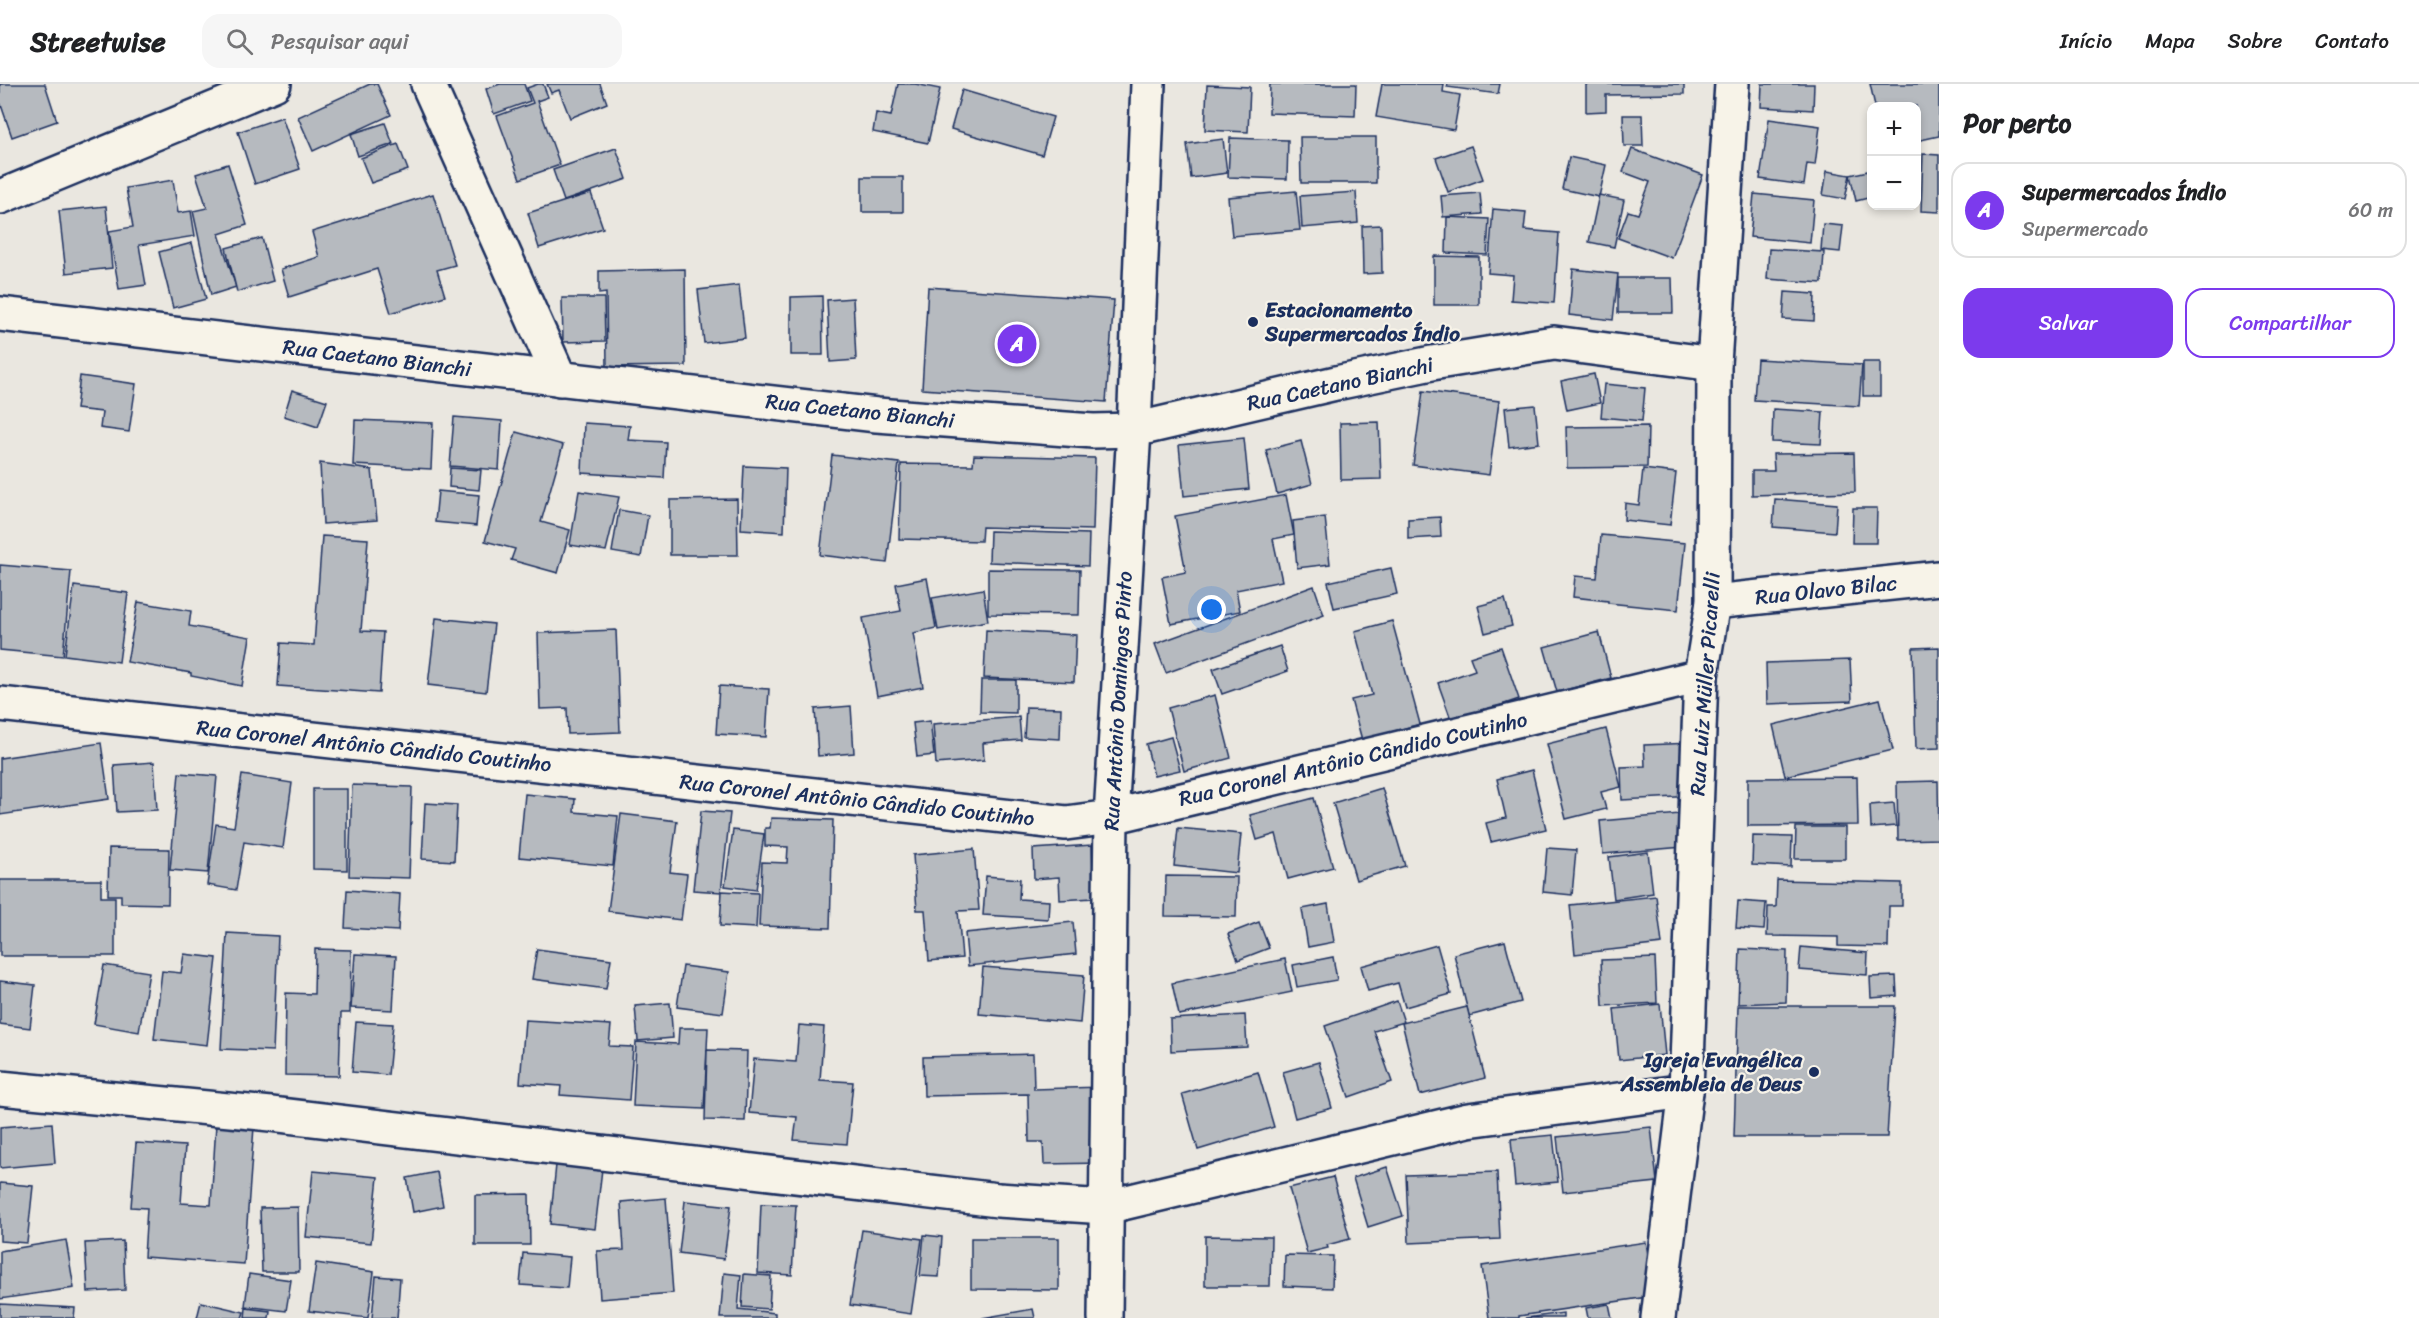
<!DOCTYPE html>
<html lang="pt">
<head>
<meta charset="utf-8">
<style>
  :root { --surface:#fff; --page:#f6f6f6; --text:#202124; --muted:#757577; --line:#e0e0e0; --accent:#7c3aed }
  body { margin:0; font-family:Sriracha,sans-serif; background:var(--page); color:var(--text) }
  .controls { position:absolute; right:18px; top:18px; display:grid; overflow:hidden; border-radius:12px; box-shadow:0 3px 9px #0003 }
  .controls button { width:54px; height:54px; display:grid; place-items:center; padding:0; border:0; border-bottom:2px solid var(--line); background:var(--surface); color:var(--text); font:30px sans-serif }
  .you { position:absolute; left:1212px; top:526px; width:21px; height:21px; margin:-15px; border:4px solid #fff; border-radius:50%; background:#1a73e8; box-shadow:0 0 0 9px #1a73e833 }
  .badge { display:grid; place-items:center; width:39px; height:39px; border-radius:50%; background:var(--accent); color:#fff; font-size:20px; font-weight:700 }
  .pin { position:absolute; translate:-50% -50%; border:3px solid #fff; box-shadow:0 2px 6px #0006 }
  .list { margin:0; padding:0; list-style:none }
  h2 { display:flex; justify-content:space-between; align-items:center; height:78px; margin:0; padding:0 24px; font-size:26px }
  h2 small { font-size:20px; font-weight:400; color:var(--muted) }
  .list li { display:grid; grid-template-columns:39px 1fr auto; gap:18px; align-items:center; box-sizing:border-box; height:96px; margin:0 12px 12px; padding:0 12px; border:2px solid var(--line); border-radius:18px }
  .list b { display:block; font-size:22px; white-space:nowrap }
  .list p { margin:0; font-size:20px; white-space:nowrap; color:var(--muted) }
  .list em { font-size:20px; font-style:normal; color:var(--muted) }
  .actions { display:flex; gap:12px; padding:18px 24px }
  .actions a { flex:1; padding:14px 0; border:2px solid var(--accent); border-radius:18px; text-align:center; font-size:21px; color:var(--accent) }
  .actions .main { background:var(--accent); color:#fff }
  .icon { flex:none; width:33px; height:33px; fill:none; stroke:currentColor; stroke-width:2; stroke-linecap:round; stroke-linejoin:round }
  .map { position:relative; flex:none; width:1939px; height:1234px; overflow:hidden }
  header { display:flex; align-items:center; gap:36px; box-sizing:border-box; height:84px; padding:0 30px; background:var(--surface); border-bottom:2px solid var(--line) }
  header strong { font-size:28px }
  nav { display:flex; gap:33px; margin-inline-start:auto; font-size:21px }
  .search { width:420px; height:54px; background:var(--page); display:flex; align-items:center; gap:15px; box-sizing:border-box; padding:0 21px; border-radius:18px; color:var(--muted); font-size:22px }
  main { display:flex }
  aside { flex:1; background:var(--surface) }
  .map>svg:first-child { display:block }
  .building { fill:#b6babf; stroke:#1b2f5e; stroke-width:1.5 }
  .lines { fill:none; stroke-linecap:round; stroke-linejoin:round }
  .minor-casing { stroke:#1b2f5e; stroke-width:38 }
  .minor { stroke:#f7f3e8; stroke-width:33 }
  .poi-dot { fill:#1b2f5e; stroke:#f7f3e8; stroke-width:2 }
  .labels { text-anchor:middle; stroke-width:4.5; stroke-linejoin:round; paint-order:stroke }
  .poi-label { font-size:21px; font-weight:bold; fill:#1b2f5e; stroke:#f7f3e8; text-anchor:start }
  .street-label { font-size:21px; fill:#1b2f5e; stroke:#f7f3e8 }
</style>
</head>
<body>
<header>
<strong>Streetwise</strong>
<div class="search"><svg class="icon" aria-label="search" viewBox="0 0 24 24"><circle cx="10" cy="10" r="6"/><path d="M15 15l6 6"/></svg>Pesquisar aqui</div>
<nav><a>Início</a><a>Mapa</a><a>Sobre</a><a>Contato</a></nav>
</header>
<main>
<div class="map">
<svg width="1939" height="1234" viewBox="0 0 1939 1234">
  <rect width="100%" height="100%" fill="#eae7e0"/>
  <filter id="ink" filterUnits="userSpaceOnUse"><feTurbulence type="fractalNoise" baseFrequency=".0167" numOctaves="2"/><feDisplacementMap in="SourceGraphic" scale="12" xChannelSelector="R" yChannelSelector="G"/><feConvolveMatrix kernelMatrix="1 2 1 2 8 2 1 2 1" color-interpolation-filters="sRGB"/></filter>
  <g filter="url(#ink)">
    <g class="building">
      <polygon points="0,0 45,0 57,37 12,53 0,18"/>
      <polygon points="370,0 377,0 391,31 313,67 298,33"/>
      <polygon points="500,0 524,0 530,17 494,30 486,5"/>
      <polygon points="538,0 543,0 548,13 537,17 560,81 520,95 497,32 533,19 527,4"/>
      <polygon points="547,0 600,0 607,19 570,34 559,6 551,9"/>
      <polygon points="898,0 915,0 940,5 928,59 873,48 876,29 891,32"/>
      <polygon points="1270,0 1356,0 1355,32 1269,29"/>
      <polygon points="1382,0 1444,0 1443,8 1460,11 1454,46 1376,33"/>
      <polygon points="1448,0 1500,0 1498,10 1447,3"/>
      <polygon points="1586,0 1684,0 1684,10 1606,11 1606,27 1586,28"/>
      <polygon points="1762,0 1814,0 1813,26 1761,23"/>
      <polygon points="1870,0 1939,0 1939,52 1916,57 1916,22 1875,22"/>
      <polygon points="1207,1 1250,3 1248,48 1205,46"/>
      <polygon points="962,6 1053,33 1042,71 951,45"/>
      <polygon points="1623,31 1642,31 1643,62 1624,62"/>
      <polygon points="282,33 300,85 255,100 238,48"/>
      <polygon points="1769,35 1820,42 1815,81 1807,80 1804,101 1760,95"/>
      <polygon points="385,39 393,60 358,72 351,50"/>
      <polygon points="1300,53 1376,53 1376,99 1301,99"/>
      <polygon points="1230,54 1288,56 1287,95 1228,93"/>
      <polygon points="1223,55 1227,89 1191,94 1187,60"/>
      <polygon points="398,60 408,86 371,99 361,74"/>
      <polygon points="1471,62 1483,95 1448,108 1436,74"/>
      <polygon points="616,64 627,95 564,117 553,86"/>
      <polygon points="1632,65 1703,91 1672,174 1618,154 1628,127 1638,130 1650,98 1623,88"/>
      <polygon points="1923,70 1939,71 1939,128 1921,127"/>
      <polygon points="1569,73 1606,81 1599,113 1562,105"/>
      <polygon points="228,80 247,141 219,150 236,203 211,211 193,127 207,124 196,90"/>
      <polygon points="1872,86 1872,113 1856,117 1850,91"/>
      <polygon points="1827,87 1850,91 1845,115 1823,111"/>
      <rect x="862" y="93" width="41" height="35"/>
      <polygon points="173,96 178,129 191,127 195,152 139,161 146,201 119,205 109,147 133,143 126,104"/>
      <polygon points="1296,107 1300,146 1232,152 1228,113"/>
      <polygon points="1356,108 1358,139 1302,144 1300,112"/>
      <polygon points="591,109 603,144 539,164 528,129"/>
      <polygon points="1480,109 1482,130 1443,133 1441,112"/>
      <polygon points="433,110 455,181 437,186 445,212 391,229 377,185 289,213 281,185 319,173 312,148"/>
      <polygon points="1754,110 1814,116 1810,159 1750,153"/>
      <polygon points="1599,111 1624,116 1614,163 1589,158"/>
      <polygon points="106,122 112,184 66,189 59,127"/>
      <polygon points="1493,125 1526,128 1524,146 1559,149 1554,219 1511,216 1513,191 1488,189"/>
      <polygon points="1447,133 1489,135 1487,171 1446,169"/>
      <polygon points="1823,140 1843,142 1840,168 1821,166"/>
      <polygon points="1381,141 1382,189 1363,190 1362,142"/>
      <polygon points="262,154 273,197 237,208 226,164"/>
      <polygon points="192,159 206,215 173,224 159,168"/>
      <polygon points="1769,165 1824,168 1822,199 1767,195"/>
      <polygon points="1434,172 1479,173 1479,221 1434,221"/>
      <polygon points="685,185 686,282 607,283 606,209 599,210 599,187"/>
      <polygon points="1573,185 1618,190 1613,236 1569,231"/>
      <polygon points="1618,194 1672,194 1673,229 1618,229"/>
      <polygon points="739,201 745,254 704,259 698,206"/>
      <polygon points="928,203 1114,216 1106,318 922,305"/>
      <polygon points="1785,208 1815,210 1814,237 1783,235"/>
      <polygon points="822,212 823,271 791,271 791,213"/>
      <polygon points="562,214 604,214 605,257 563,258"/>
      <polygon points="853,214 856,276 830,278 827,216"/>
      <polygon points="1757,275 1862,281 1859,322 1754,316"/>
      <rect x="1863" y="278" width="17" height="34"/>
      <polygon points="1594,290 1600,319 1567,326 1561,297"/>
      <polygon points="80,292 136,300 129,348 100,344 102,328 76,325"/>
      <polygon points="1604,300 1645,304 1642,337 1601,333"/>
      <polygon points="292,306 327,317 318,343 284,332"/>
      <polygon points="1423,307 1499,317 1489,391 1413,381"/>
      <polygon points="1535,321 1539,359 1509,363 1505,324"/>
      <polygon points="1773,325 1823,328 1821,360 1772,358"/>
      <polygon points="454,333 502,337 499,386 450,382"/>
      <polygon points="355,336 433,339 431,385 353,381"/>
      <polygon points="1379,338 1381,395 1341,396 1340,339"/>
      <polygon points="584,339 630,342 628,356 666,358 664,394 582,389"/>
      <polygon points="1648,342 1647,383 1567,384 1566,343"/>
      <polygon points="516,348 563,361 541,438 570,446 558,489 511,476 515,465 485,457"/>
      <polygon points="1244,354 1249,405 1184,412 1179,361"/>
      <polygon points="1301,357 1312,400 1277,410 1266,366"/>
      <polygon points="1854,369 1855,408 1752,411 1752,387 1774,387 1773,370"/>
      <polygon points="832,371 899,379 887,479 820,471"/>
      <polygon points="974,371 1095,374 1093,446 982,443 981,457 899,455 901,380 973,381"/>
      <polygon points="320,379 372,386 377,436 323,440"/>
      <polygon points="744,382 786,384 784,448 741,445"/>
      <polygon points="450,384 481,386 479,406 449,403"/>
      <polygon points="1643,385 1676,389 1670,441 1624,436 1625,419 1639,421"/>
      <polygon points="438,407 479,411 476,442 435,438"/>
      <polygon points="579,407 619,413 606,467 570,461"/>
      <polygon points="1286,411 1294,451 1273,455 1282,497 1236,506 1240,527 1171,540 1162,493 1186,488 1175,432"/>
      <polygon points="737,415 738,471 670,471 670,416"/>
      <polygon points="1775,415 1837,420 1835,448 1773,443"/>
      <polygon points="1853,424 1877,424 1876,459 1852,459"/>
      <polygon points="619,426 648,431 641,473 612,468"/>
      <polygon points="1325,433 1330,480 1297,484 1293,437"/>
      <polygon points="1440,433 1441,453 1408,455 1408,435"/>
      <polygon points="990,447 1089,450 1088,482 989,478"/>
      <polygon points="1601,451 1685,459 1678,526 1608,519 1608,517 1573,513 1575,492 1597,494"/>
      <polygon points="322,452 368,455 361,547 383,548 379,609 278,602 281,559 314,561"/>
      <polygon points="0,481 71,487 63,572 0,566"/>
      <polygon points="1391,484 1397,510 1334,524 1328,498"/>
      <polygon points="988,485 1080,486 1079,531 988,530"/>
      <polygon points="927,494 936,544 913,549 923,603 877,612 863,534 901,527 896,500"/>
      <polygon points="74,502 128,509 119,578 65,571"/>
      <polygon points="1314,502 1324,531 1166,589 1155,560"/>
      <polygon points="983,505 988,537 938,546 932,514"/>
      <polygon points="1505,515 1512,542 1485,549 1478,522"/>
      <polygon points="138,518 191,527 189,542 250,553 242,602 191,592 191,589 127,578"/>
      <polygon points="436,534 494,540 486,608 428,601"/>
      <polygon points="1392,537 1420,640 1362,656 1351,616 1372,611 1355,547"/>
      <polygon points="616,546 620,648 568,650 567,624 540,625 538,549"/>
      <polygon points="986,546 1076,551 1074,598 984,594"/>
      <polygon points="1599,548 1611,594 1557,608 1544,563"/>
      <polygon points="1280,562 1288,587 1222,610 1213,585"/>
      <polygon points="1501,563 1519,615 1452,638 1438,599 1475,586 1470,573"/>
      <polygon points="1939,563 1939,664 1916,665 1913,564"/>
      <polygon points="1850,576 1852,617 1767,620 1766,579"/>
      <polygon points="981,596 1016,596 1016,629 980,628"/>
      <polygon points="719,602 769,605 766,653 716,650"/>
      <polygon points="1215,611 1231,674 1184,687 1168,624"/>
      <polygon points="1880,615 1893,666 1785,692 1773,641"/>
      <polygon points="851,622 854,669 818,672 815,625"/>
      <polygon points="1026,623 1061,624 1060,655 1024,653"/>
      <polygon points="1019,633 1021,656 983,659 984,676 936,680 933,640"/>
      <polygon points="930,637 934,671 917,673 913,639"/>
      <polygon points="1606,645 1621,703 1601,708 1606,725 1566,735 1547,660"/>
      <polygon points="1171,653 1180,686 1154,692 1146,660"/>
      <polygon points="101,659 109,715 0,731 0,674"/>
      <polygon points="1692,659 1694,712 1622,716 1621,683 1645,682 1644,661"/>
      <polygon points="154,678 157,726 117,728 114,681"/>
      <polygon points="1532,686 1546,745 1491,758 1486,739 1506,734 1497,695"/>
      <polygon points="179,689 217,692 208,789 170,786"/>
      <polygon points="242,691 292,699 283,764 244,758 236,806 207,801 216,740 234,743"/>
      <polygon points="1857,693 1858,741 1748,742 1748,694"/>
      <polygon points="1938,697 1939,755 1898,756 1897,698"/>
      <polygon points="352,701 412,703 409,794 349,792"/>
      <polygon points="1382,704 1405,782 1356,796 1333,719"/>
      <polygon points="313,705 347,705 347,786 313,785"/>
      <polygon points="525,710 575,715 574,728 618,732 613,782 519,773"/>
      <polygon points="1314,714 1333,783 1288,795 1276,750 1257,756 1250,731"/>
      <polygon points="425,719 457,721 454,777 422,775"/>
      <polygon points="1894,719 1896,742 1871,744 1870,721"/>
      <polygon points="701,727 730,729 721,808 693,806"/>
      <polygon points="621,730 677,737 670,788 687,790 681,836 608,827"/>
      <polygon points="1680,730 1683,763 1603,770 1600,737"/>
      <polygon points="771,734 833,736 830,844 759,842 762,778 787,779 788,763 765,762 765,744 770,744"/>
      <polygon points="1796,743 1845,743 1845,775 1795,775"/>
      <polygon points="1178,744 1241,750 1237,789 1174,782"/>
      <polygon points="733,746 764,750 756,806 725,802"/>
      <polygon points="1753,752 1792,753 1791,783 1752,781"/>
      <polygon points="1092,761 1094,814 1060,816 1059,793 1034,795 1033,765"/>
      <polygon points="109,764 169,765 168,820 121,819 121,811 108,811"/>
      <polygon points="1547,764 1576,766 1572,811 1543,808"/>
      <polygon points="974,765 979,826 958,827 962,874 929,877 925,826 917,826 913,771"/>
      <polygon points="1648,768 1653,809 1614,815 1609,773"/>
      <polygon points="986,792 1020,795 1019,815 1049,817 1048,835 983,831"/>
      <polygon points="1166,792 1237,793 1236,833 1165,832"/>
      <polygon points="0,796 101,796 101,813 115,813 115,872 0,872"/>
      <polygon points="1777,796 1902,799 1902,822 1889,822 1888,863 1838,862 1838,853 1767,852 1768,823 1776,823"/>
      <polygon points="347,806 400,810 398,847 345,844"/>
      <polygon points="722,807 758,809 756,844 720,842"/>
      <polygon points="1656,812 1662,860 1575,870 1570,821"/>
      <polygon points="1738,817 1766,819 1764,846 1736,844"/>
      <polygon points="1328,820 1334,858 1308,863 1302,825"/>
      <polygon points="1073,838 1076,870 968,882 965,849"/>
      <polygon points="1259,838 1269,864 1238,876 1228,850"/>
      <polygon points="227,849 278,852 273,967 221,965"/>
      <polygon points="1505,857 1521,918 1469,932 1454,870"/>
      <polygon points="1437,861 1451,910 1405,923 1398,899 1368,907 1361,882"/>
      <polygon points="1801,863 1868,869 1867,891 1799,886"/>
      <polygon points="315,865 351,866 350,929 341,929 339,992 285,991 286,909 314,910"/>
      <polygon points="537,865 611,875 606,905 532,895"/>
      <polygon points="1740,865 1787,867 1786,918 1738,920"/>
      <polygon points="184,870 217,874 207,961 154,955 162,887 181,889"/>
      <polygon points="355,870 396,872 393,926 351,924"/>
      <polygon points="1333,873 1337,896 1297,903 1293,881"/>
      <polygon points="1655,874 1657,919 1603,922 1601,876"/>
      <polygon points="1285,875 1292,908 1179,931 1172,899"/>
      <polygon points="104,881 149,888 139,948 94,940"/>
      <polygon points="683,882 729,888 723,929 677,923"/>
      <polygon points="983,883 1084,891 1080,939 979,930"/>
      <polygon points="1896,892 1897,912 1871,914 1870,893"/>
      <polygon points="0,897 35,901 30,944 0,940"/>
      <polygon points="1397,917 1404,938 1374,947 1392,998 1349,1013 1325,942"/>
      <polygon points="670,919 673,954 638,957 635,922"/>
      <polygon points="1660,920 1665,971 1619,976 1614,925"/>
      <polygon points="1738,922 1895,922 1887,1053 1734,1053"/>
      <polygon points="1467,923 1485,994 1420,1011 1402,939"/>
      <polygon points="1245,931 1247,963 1171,967 1170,935"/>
      <polygon points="525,936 611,941 609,962 633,963 629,1016 560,1011 561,1002 520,999"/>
      <polygon points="356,938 393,940 388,991 352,988"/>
      <polygon points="799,941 824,943 820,996 853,998 847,1060 794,1056 797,1033 749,1029 754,975 796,978"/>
      <polygon points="679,944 708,944 704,1025 633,1022 636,958 678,960"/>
      <polygon points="707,966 747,967 745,1037 705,1036"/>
      <polygon points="1033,970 1034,1005 1102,1003 1103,1079 1044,1080 1043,1058 1029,1058 1028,1010 924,1012 923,973"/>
      <polygon points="1319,978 1332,1024 1295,1034 1283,988"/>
      <polygon points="1258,988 1274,1043 1198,1066 1182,1010"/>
      <polygon points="52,1039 55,1079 0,1084 0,1043"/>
      <polygon points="216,1040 254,1043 244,1180 144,1173 147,1124 131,1123 136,1059 185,1062 181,1119 211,1121"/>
      <polygon points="1651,1043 1657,1098 1563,1108 1557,1053"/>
      <polygon points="1553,1051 1558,1098 1515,1102 1511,1055"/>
      <polygon points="556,1081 602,1085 595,1145 550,1140"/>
      <polygon points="1387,1083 1403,1132 1368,1143 1353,1094"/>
      <polygon points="313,1087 378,1093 371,1159 306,1153"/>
      <polygon points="437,1088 443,1122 413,1128 407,1094"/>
      <polygon points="1497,1088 1500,1155 1409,1159 1406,1091"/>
      <polygon points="1333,1093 1350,1155 1327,1161 1328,1164 1307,1169 1289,1104"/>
      <polygon points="0,1099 33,1102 27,1159 0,1157"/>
      <polygon points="529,1110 530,1161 475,1161 475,1111"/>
      <polygon points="666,1114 673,1209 600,1215 597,1167 624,1166 621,1118"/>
      <polygon points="685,1117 731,1122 724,1175 679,1169"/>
      <polygon points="761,1120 796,1121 792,1191 758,1189"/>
      <polygon points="298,1123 299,1188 262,1188 260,1124"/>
      <polygon points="862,1146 922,1155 911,1230 850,1221"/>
      <polygon points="924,1151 942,1153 939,1193 920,1192"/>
      <polygon points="1205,1152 1271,1153 1270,1202 1205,1202"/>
      <polygon points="971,1154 1059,1154 1059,1206 971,1205"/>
      <polygon points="66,1156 74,1204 0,1215 0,1167"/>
      <polygon points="123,1157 125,1206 88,1208 85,1159"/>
      <polygon points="1646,1158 1654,1212 1519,1232 1519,1234 1489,1234 1482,1182"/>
      <polygon points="523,1169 570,1173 567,1204 520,1201"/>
      <polygon points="1285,1171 1333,1172 1332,1204 1284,1202"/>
      <polygon points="316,1179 374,1188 368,1234 309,1227"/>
      <polygon points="724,1189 741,1191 738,1225 775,1229 775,1234 720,1234"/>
      <polygon points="249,1190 291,1196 286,1227 245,1222"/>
      <polygon points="744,1190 771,1192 769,1225 742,1223"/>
      <polygon points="376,1192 400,1194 397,1234 372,1234"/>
      <polygon points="201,1218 244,1228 242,1234 197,1234"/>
      <polygon points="0,1220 75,1224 74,1234 0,1234"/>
      <polygon points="1609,1220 1612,1234 1588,1234 1586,1224"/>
      <polygon points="246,1224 270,1227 269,1234 245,1234"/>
      <polygon points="1033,1225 1035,1234 982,1234"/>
      <polygon points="1563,1229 1563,1234 1525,1234"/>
    </g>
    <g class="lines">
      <g class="minor-casing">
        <g id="minor">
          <polyline points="428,0 560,295"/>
          <polyline points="0,113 274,0"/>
          <polyline points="0,230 877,331 1093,347 1134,346 1336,299 1432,279 1554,259 1714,280"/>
          <polyline points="1713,518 1939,494"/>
          <polyline points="0,620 1066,739 1111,733 1701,592"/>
          <polyline points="0,1004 271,1030 998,1116 1106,1123 1468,1036 1686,1007"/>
          <polyline points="1105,1234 1111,733 1134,346 1148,0"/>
          <polyline points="1658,1234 1686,1007 1701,592 1713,518 1714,280 1732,0"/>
        </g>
      </g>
      <use href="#minor" class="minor"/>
    </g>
  </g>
  <g class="poi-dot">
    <circle cx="1253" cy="238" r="6"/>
    <circle cx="1814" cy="988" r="6"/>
  </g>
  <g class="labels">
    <g class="poi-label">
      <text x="1265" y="233">Estacionamento<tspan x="1265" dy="24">Supermercados Índio</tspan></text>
      <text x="1802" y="983" text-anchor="end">Igreja Evangélica<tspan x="1802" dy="24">Assembleia de Deus</tspan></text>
    </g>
    <g class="street-label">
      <text transform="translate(377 274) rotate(7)" y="7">Rua Caetano Bianchi</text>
      <text transform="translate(1340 300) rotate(-12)" y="7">Rua Caetano Bianchi</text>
      <text transform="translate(860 327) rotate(6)" y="7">Rua Caetano Bianchi</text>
      <text transform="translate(1826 506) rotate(-6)" y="7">Rua Olavo Bilac</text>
      <text transform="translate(1705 600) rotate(-86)" y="7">Rua Luiz Müller Picarelli</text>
      <text transform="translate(1118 617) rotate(-87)" y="7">Rua Antônio Domingos Pinto</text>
      <text transform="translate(374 662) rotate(6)" y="7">Rua Coronel Antônio Cândido Coutinho</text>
      <text transform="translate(1353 675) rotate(-13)" y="7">Rua Coronel Antônio Cândido Coutinho</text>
      <text transform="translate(857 716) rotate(6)" y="7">Rua Coronel Antônio Cândido Coutinho</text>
    </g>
  </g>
</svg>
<div class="controls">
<button>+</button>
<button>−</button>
</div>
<div class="you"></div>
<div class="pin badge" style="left:1017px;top:260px">A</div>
</div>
<aside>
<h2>Por perto<small></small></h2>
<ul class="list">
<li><span class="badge">A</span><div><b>Supermercados Índio</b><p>Supermercado</p></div><em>60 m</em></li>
</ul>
<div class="actions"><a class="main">Salvar</a><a>Compartilhar</a></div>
</aside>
</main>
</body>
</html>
